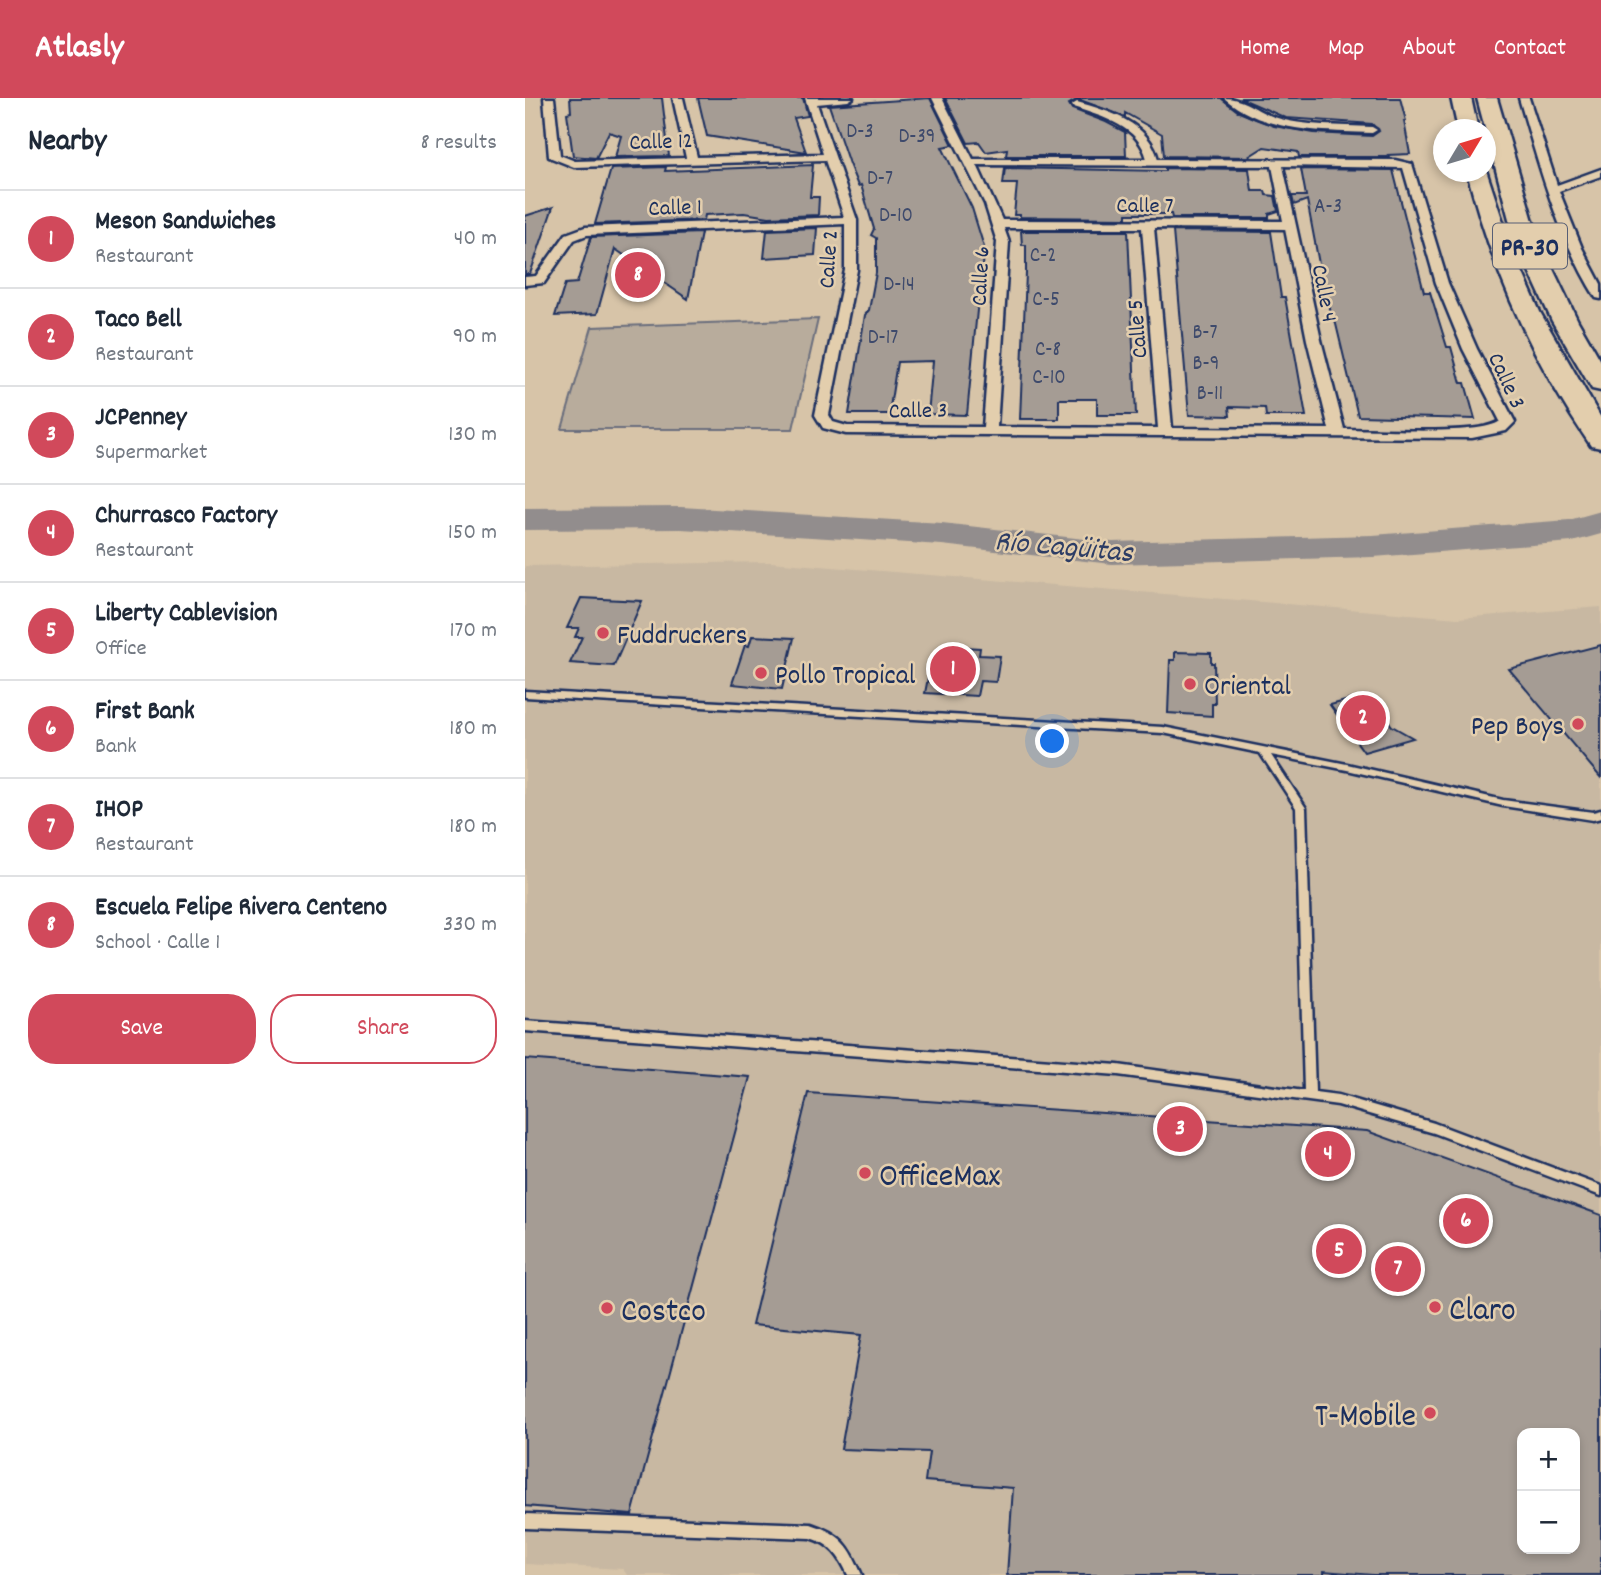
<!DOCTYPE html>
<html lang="en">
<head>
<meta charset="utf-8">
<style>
  :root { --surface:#fff; --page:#f6f6f7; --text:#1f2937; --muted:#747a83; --line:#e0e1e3; --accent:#d1495b }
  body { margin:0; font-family:Dekko,sans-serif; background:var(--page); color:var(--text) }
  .controls { position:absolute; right:21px; bottom:21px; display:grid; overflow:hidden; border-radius:14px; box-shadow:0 4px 10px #0003 }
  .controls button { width:63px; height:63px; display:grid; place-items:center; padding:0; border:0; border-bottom:2px solid var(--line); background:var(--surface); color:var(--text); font:35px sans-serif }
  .compass { position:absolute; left:908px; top:21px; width:63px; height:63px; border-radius:50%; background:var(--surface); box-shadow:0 4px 10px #0003; rotate:52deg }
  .you { position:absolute; left:528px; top:644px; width:24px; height:24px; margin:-18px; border:5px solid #fff; border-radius:50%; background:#1a73e8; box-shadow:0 0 0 10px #1a73e833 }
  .badge { display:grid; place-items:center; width:46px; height:46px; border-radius:50%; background:var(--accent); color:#fff; font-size:23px; font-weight:700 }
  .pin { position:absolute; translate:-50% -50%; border:4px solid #fff; box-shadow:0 2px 7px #0006 }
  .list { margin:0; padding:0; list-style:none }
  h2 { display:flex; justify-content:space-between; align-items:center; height:91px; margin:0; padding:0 28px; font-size:30px }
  h2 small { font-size:23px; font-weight:400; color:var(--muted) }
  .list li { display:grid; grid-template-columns:46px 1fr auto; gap:21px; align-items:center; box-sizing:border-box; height:98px; padding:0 28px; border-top:2px solid var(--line) }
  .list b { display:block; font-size:26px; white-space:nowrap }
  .list p { margin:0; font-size:23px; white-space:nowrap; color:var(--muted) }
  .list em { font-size:23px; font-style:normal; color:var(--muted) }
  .actions { display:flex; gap:14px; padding:21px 28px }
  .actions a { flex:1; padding:16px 0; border:2px solid var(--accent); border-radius:28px; text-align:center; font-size:24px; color:var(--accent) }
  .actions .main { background:var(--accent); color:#fff }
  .map { position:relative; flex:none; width:1076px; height:1477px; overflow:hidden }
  header { display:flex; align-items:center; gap:42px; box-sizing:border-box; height:98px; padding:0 35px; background:var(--accent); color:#fff }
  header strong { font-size:33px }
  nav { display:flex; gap:38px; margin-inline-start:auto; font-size:24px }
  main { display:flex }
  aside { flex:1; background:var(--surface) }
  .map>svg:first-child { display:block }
  .built { fill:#c8b8a2; fill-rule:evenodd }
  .green { fill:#b8ac9c; stroke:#6a6e7d; stroke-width:2 }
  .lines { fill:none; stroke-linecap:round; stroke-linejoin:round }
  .river { fill:#928d8d; fill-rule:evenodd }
  .building { fill:#a59c94; stroke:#1b2f5e; stroke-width:2; fill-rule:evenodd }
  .lane-casing { stroke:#1b2f5e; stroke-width:5 }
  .street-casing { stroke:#1b2f5e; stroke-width:5 }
  .highway-casing { stroke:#1b2f5e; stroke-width:5 }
  .lane { fill:#e3cead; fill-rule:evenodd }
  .street { fill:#e3cead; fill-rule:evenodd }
  .highway { fill:#e3cead; fill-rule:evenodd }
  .poi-dot { fill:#d1495b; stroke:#e3cead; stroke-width:2.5 }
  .labels { text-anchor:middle; stroke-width:5; stroke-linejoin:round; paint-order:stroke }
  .far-number-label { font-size:21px; fill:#3e4a6c }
  .far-street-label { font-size:23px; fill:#1b2f5e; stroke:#e3cead }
  .shield { fill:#e3cead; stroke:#575f76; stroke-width:2 }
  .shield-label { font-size:26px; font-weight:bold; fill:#1b2f5e }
  .poi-label { font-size:28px; fill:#1b2f5e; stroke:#e3cead; text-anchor:start }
  .water-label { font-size:30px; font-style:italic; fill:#2d3d65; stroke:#e3cead }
  .near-poi-label { font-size:33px; fill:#1b2f5e; stroke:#e3cead; text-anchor:start }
</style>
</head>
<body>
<header>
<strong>Atlasly</strong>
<nav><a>Home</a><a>Map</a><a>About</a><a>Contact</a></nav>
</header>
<main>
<aside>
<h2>Nearby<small>8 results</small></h2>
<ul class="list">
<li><span class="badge">1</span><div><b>Meson Sandwiches</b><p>Restaurant</p></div><em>40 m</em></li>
<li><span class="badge">2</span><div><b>Taco Bell</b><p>Restaurant</p></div><em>90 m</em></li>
<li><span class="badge">3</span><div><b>JCPenney</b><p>Supermarket</p></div><em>130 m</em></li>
<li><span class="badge">4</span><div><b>Churrasco Factory</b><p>Restaurant</p></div><em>150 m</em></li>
<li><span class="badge">5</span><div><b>Liberty Cablevision</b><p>Office</p></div><em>170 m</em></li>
<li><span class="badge">6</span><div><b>First Bank</b><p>Bank</p></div><em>180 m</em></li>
<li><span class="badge">7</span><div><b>IHOP</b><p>Restaurant</p></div><em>180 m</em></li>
<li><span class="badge">8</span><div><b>Escuela Felipe Rivera Centeno</b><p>School · Calle 1</p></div><em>330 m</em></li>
</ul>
<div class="actions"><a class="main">Save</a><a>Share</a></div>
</aside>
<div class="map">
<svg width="1076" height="1477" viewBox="0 0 1076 1477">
  <rect width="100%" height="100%" fill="#d7c4a8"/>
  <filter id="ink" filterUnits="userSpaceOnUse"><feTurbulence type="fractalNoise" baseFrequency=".0143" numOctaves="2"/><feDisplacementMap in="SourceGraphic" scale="14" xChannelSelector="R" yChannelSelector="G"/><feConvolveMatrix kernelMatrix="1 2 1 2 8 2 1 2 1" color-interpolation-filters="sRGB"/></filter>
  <g filter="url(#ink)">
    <path class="built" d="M245,464L933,520L1076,509V1477H102L98,1471L0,1466V468ZM997,1335H1050V1451H997Z"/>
    <polygon class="green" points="293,221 268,331 37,331 67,229"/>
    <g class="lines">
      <polygon class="river" points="156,409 417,425 587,444 848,437 1044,422 1076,413 1076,436 1047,444 848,459 587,466 417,447 156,431 0,432 0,410"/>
    </g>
    <g class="building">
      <polygon points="45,0 137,0 144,58 90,59 96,38 84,34 71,60 48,58 42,15 46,14"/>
      <polygon points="173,0 278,0 283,18 269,20 281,54 182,38"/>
      <polygon points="405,0 428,47 417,49 447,110 459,149 457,191 454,191 442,317 403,316 408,263 372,264 364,316 324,316 340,217 344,212 351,175 351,140 346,137 349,131 336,87 333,88 324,66 304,7"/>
      <polygon points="420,0 696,0 714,14 749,28 789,35 847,38 854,33 847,26 761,20 715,0 875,0 881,23 879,23 885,56 863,57 864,59 774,59 773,54 739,49 723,59 639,58 637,36 600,15 600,19 553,1 544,6 547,11 581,24 600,34 601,58 481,58 482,51 461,54 454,44 443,45"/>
      <polygon points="288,67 285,99 294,99 293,117 244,119 219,115 180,117 179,122 70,126 86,71 141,69 140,73"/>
      <polygon points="480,70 640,73 640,70 724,71 727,93 740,93 741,97 750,98 753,113 744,116 744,120 647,120 646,116 602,116 602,120 495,119 495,117 489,117 492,86 478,86"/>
      <polygon points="776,71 868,72 899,194 905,194 922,249 926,249 936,285 940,285 950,321 833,318 810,222 807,222 801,188 798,187 782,102 769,107 767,98 781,98"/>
      <polygon points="28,109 5,176 0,176 0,118"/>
      <polygon points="292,130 290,157 239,160 242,132"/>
      <polygon points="496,133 603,133 611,317 572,317 572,301 534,301 534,321 495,321 501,175 501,147 497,147"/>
      <polygon points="648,133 746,134 756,199 760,199 781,318 741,318 740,310 704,309 705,318 664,317"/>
      <polygon points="176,135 163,201 90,151 72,216 30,218 40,186 52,185 66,139"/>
      <polygon points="56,500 117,503 89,568 45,565 57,539 50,539 54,530 42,530"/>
      <polygon points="227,538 269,540 257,591 207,586 220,547 224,548"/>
      <polygon points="1076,547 1076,680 984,571"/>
      <polygon points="420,548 455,550 454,557 475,558 471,584 455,583 452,598 400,595 407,560 418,560"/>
      <polygon points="650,554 686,555 686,565 689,565 690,606 687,606 687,618 643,615 645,562 650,562"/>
      <polygon points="839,598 847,609 852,608 867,628 888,640 839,654 805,607"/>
      <polygon points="0,961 225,979 107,1417 0,1408"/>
      <path d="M283,995L842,1033L1076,1117V1477H848L799,1473V1477H482L488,1390L400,1383L404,1354L316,1351L336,1237L227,1227ZM997,1335H1050V1451H997Z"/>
    </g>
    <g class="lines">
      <g class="lane-casing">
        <g id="lane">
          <polygon points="0,593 638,629 822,666 978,702 1068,714 1076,712 1076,720 1068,722 978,708 822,672 746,657 781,710 790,994 813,997 909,1025 1076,1088 1076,1098 909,1035 813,1007 593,977 0,933 0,923 593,967 779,993 771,710 735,655 638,635 0,599"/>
          <path d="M0,1416L286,1426C317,1436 325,1448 337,1477H323C315,1459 306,1446 286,1440L0,1430Z"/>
        </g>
      </g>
      <g class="street-casing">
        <g id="street">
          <path d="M19,0H29L35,57L50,63L161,60L148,0H158L172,59L298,56L280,0H328L323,3L292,6L332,122V172L304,317L308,324L322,328L458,329L472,144L460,106L407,0H417L448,61H622C614,28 578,19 548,9L547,7L552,4C585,13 624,25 633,61L870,62L887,66L923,185L952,251L990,324L981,333L947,340L321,336L298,330L290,317L320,172V126L62,137L49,142L19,185L0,187V179L11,178L41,136L60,129L319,119L300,62L49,69L24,59ZM452,67L747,68L758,123L477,122ZM758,68L878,70L911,185L938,251L975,323C957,338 847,331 819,331L796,242ZM479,130H617L633,330L472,329L484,144ZM629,130L760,131L782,242L804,331L647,330Z"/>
          <path d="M699,0C719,0 731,13 749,19C780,29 815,27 847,29L852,32L847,35C797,33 739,35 699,0Z"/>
          <path d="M994,0H1004L1032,87L1076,71V78L1034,93L1057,150L1076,186V201L1071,200C1033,139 1014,68 994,0Z"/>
        </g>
      </g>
      <g class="highway-casing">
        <g id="highway">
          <polygon points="926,0 946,0 953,32 933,32"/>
          <polygon points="952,0 972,0 1013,140 1053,223 1076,263 1076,293 1067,291 1027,223 989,140"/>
          <path d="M960,69L986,148L1015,214L1076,320V350L1066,348C1008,264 967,172 942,74H960Z"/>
        </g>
      </g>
      <use href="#lane" class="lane"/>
      <use href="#street" class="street"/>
      <use href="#highway" class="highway"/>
    </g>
  </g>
  <g class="poi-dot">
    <circle cx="78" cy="535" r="7"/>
    <circle cx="236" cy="575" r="7"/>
    <circle cx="665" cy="586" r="7"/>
    <circle cx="1053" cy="626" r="7"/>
    <circle cx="340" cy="1075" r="7"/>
    <circle cx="910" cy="1209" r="7"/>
    <circle cx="82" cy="1210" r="7"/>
    <circle cx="905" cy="1315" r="7"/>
  </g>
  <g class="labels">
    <g class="far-number-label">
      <text x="335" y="39">D-3</text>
      <text x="392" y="44">D-39</text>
      <text x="355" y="86">D-7</text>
      <text x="803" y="114">A-3</text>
      <text x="371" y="123">D-10</text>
      <text x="518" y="163">C-2</text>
      <text x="374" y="192">D-14</text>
      <text x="521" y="207">C-5</text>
      <text x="680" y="240">B-7</text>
      <text x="358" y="245">D-17</text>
      <text x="523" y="257">C-8</text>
      <text x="681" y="271">B-9</text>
      <text x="524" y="285">C-10</text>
      <text x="685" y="301">B-11</text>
    </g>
    <g class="far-street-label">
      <text transform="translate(136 42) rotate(-2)" y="8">Calle 12</text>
      <text x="620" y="114">Calle 7</text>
      <text transform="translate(150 108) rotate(-2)" y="8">Calle 1</text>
      <text transform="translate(302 161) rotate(-86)" y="8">Calle 2</text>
      <text transform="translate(454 178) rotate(-87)" y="8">Calle 6</text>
      <text transform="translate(801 195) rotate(79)" y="8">Calle 4</text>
      <text transform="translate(611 231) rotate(-95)" y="8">Calle 5</text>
      <text transform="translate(983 282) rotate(65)" y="8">Calle 3</text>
      <text transform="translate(393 311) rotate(-1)" y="8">Calle 3</text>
    </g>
    <rect class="shield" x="968" y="125.5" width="74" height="45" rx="5"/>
    <g class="shield-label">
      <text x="1005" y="157">PR-30</text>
    </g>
    <g class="poi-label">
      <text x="92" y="545">Fuddruckers</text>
      <text x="250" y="585">Pollo Tropical</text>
      <text x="679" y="596">Oriental</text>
      <text x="1039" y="636" text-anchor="end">Pep Boys</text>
    </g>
    <g class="water-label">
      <text transform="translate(539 447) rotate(5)" y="10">Río Cagüitas</text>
    </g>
    <g class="near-poi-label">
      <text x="354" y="1087">OfficeMax</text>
      <text x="924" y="1221">Claro</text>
      <text x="96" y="1222">Costco</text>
      <text x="891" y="1327" text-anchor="end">T-Mobile</text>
    </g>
  </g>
</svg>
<div class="controls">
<button>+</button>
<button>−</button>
</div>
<svg class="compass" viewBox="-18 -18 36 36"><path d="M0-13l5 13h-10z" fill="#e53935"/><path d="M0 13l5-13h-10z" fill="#747a83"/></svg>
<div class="you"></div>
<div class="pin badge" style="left:428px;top:571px">1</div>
<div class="pin badge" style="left:838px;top:620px">2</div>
<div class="pin badge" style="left:655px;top:1031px">3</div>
<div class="pin badge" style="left:803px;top:1056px">4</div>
<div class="pin badge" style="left:814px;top:1153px">5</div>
<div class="pin badge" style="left:941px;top:1123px">6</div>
<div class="pin badge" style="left:873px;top:1171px">7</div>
<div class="pin badge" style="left:113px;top:177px">8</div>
</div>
</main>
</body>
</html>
